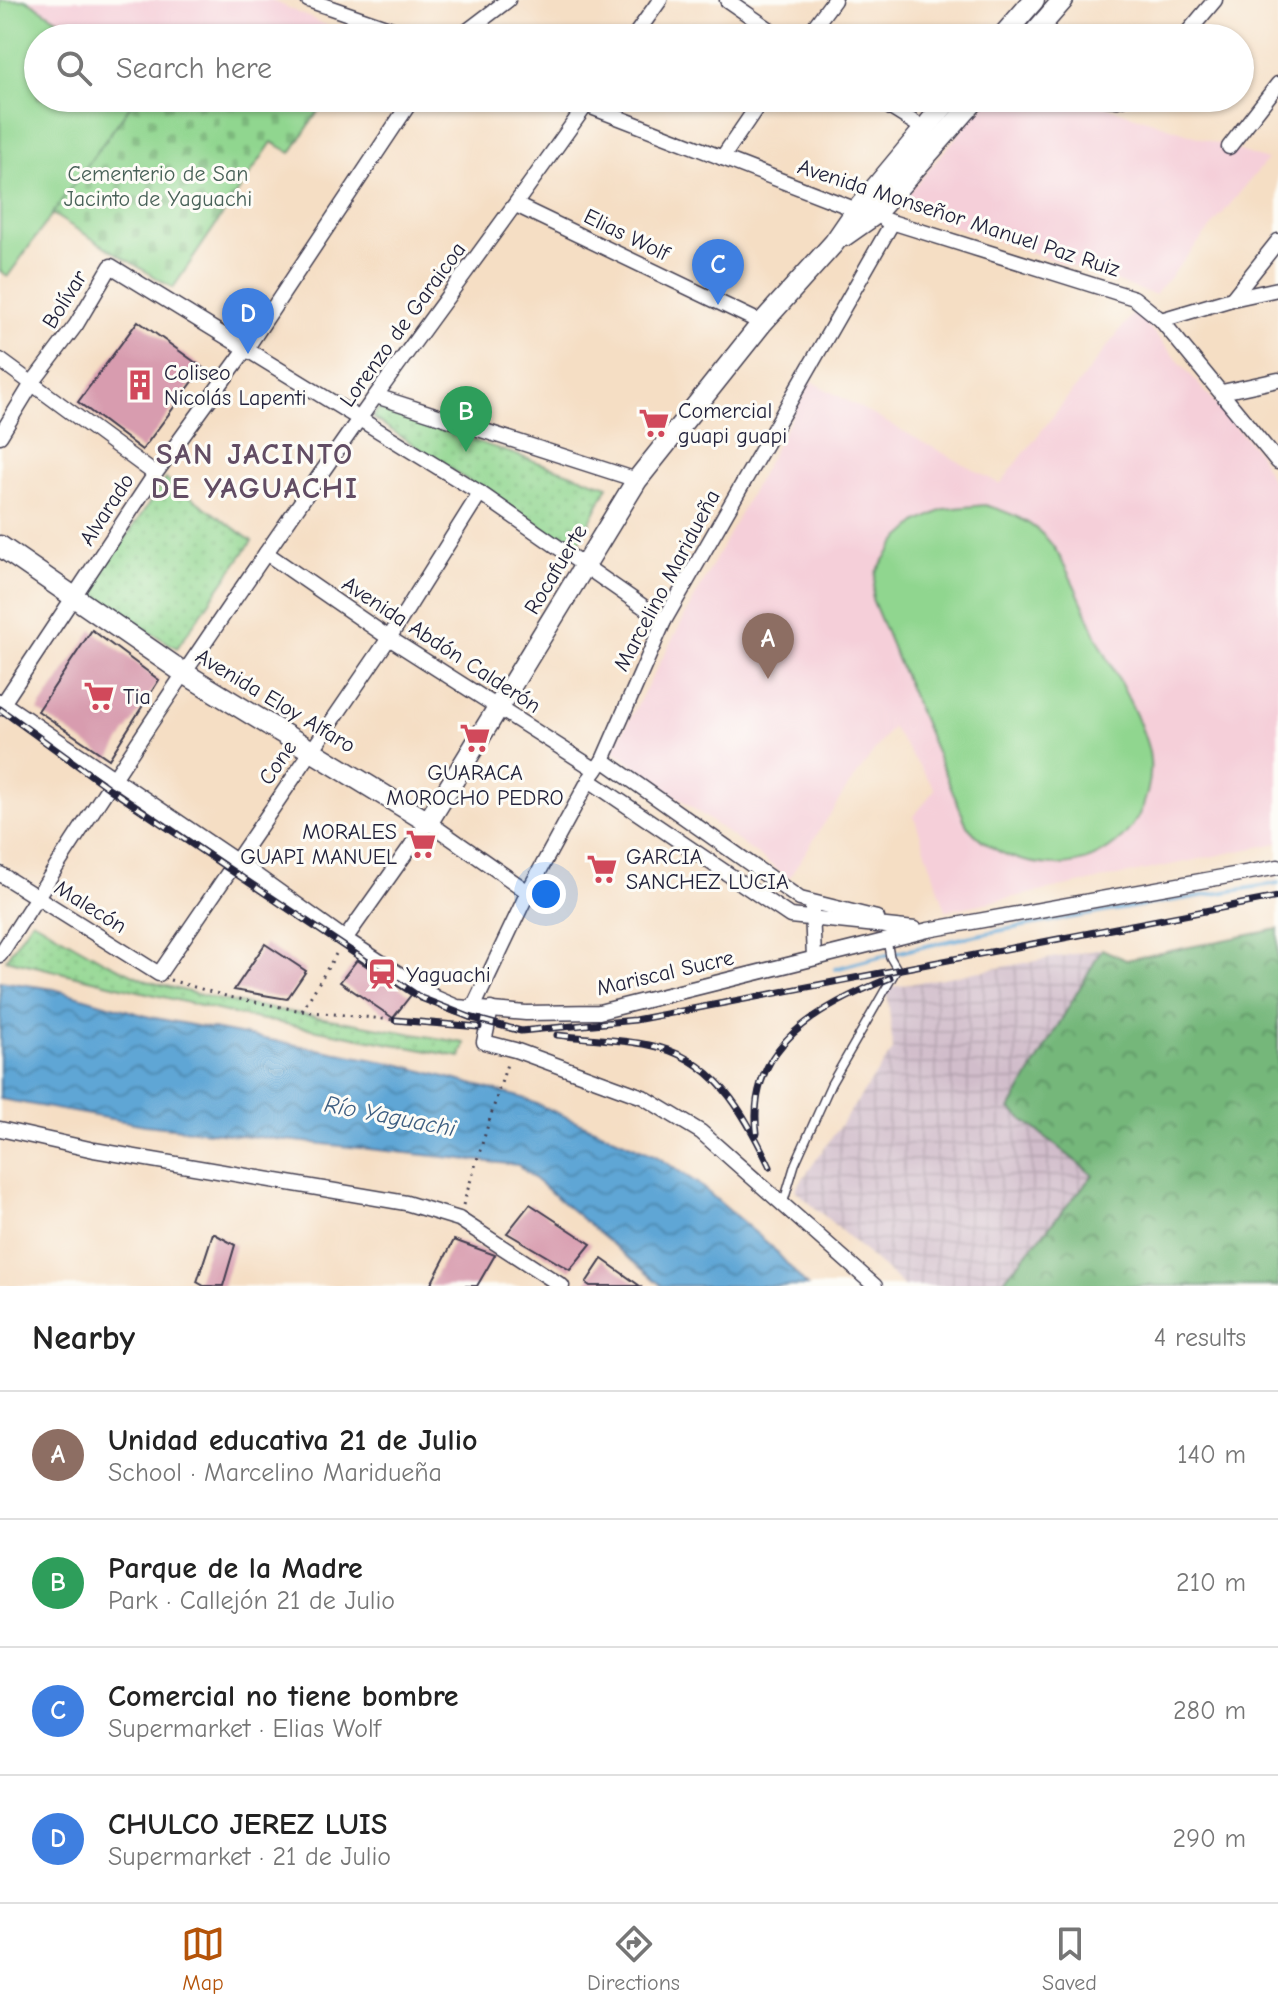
<!DOCTYPE html>
<html lang="en">
<head>
<meta charset="utf-8">
<style>
  :root { --surface:#fff; --page:#f6f6f6; --text:#222; --muted:#767676; --line:#e0e0e0; --accent:#b45309 }
  body { margin:0; font-family:"Comic Neue",sans-serif; background:var(--page); color:var(--text) }
  .you { position:absolute; left:546px; top:894px; width:28px; height:28px; margin:-20px; border:6px solid #fff; border-radius:50%; background:#1a73e8; box-shadow:0 0 0 12px #1a73e833 }
  .badge { display:grid; place-items:center; width:52px; height:52px; border-radius:50%; background:var(--accent); color:#fff; font-size:26px; font-weight:700 }
  .pin { position:absolute; translate:-50% -66px; filter:drop-shadow(0 2px 4px #0008) }
  .pin::after { content:''; position:absolute; top:42px; width:28px; height:24px; background:inherit; clip-path:polygon(0 0,100% 0,50% 100%) }
  .list { margin:0; padding:0; list-style:none }
  h2 { display:flex; justify-content:space-between; align-items:center; height:104px; margin:0; padding:0 32px; font-size:34px }
  h2 small { font-size:26px; font-weight:400; color:var(--muted) }
  .list li { display:grid; grid-template-columns:52px 1fr auto; gap:24px; align-items:center; box-sizing:border-box; height:128px; padding:0 32px; border-top:2px solid var(--line) }
  .list b { display:block; font-size:30px; white-space:nowrap }
  .list p { margin:0; font-size:26px; white-space:nowrap; color:var(--muted) }
  .list em { font-size:26px; font-style:normal; color:var(--muted) }
  .icon { flex:none; width:44px; height:44px; fill:none; stroke:currentColor; stroke-width:2; stroke-linecap:round; stroke-linejoin:round }
  .map { position:relative; flex:none; width:1278px; height:1286px; overflow:hidden }
  .search { position:absolute; background:var(--surface); box-shadow:0 2px 6px #0004; left:24px; right:24px; top:24px; height:88px; display:flex; align-items:center; gap:20px; box-sizing:border-box; padding:0 28px; border-radius:44px; color:var(--muted); font-size:30px }
  .sheet { height:616px; background:var(--surface) }
  nav { display:flex; justify-content:space-around; align-items:center; box-sizing:border-box; height:112px; border-top:2px solid var(--line); background:var(--surface); font-size:22px; color:var(--muted) }
  nav a { display:grid; justify-items:center; gap:4px }
  nav .on { color:var(--accent) }
  .map>svg:first-child { display:block }
  .built { fill:#f5cfd9 }
  .industrial { fill:url(#industrial-grid) }
  .green { fill:#90d68f; stroke:#597c65; stroke-width:2 }
  .forest { fill:url(#forest-crowns); stroke:#4b6c5a; stroke-width:2 }
  .cemetery { fill:url(#cemetery-stones); stroke:#597c65; stroke-width:2 }
  .park { fill:url(#park-dots); stroke:#597c65; stroke-width:2 }
  .water { fill:url(#water-waves); stroke:#406488; stroke-width:2 }
  .lines { fill:none; stroke-linecap:round; stroke-linejoin:round }
  .stream { stroke:#5ea6d5; stroke-width:4 }
  .building { fill:#d89caf }
  .lane-casing { stroke:#423e50; stroke-width:10 }
  .street-casing { stroke:#423e50; stroke-width:17 }
  .secondary-casing { stroke:#423e50; stroke-width:23 }
  .path { stroke:#423e50; stroke-width:3; stroke-dasharray:2 6; stroke-linecap:butt }
  .lane { stroke:#fff; stroke-width:7 }
  .street { stroke:#fff; stroke-width:14 }
  .secondary { stroke:#fff; stroke-width:20 }
  .rail-casing { stroke:#22223b; stroke-width:7 }
  .rail { stroke:#fdfcf7; stroke-width:4; stroke-dasharray:12; stroke-linecap:butt }
  .labels { text-anchor:middle; stroke-width:6; stroke-linejoin:round; paint-order:stroke }
  .park-label { font-size:22px; fill:#486158; stroke:#fdfcf7 }
  .street-label { font-size:22px; fill:#22223b; stroke:#fdfcf7 }
  .poi-label { font-size:22px; fill:#22223b; stroke:#fdfcf7; text-anchor:start }
  .water-label { font-size:24px; font-style:italic; fill:#3d5d80; stroke:#fdfcf7 }
  .district-label { font-size:30px; font-weight:bold; letter-spacing:2px; fill:#624d64; stroke:#fdfcf7 }
</style>
</head>
<body>
<div class="map">
<svg width="1278" height="1286" viewBox="0 0 1278 1286">
  <defs>
    <pattern id="industrial-grid" width="8" height="8" patternUnits="userSpaceOnUse" patternTransform="scale(2)"><rect width="8" height="8" fill="#d1bdcb"/><path d="M0 4h8M4 0v8" fill="none" stroke="#b3a2af"/></pattern>
    <pattern id="forest-crowns" width="20" height="18" patternUnits="userSpaceOnUse" patternTransform="scale(2)"><rect width="20" height="18" fill="#74b77a"/><path d="M2 6a3 3 0 1 1 6 0M12 15a3 3 0 1 1 6 0" fill="none" stroke="#5f9465"/></pattern>
    <pattern id="cemetery-stones" width="16" height="16" patternUnits="userSpaceOnUse" patternTransform="scale(2)"><rect width="16" height="16" fill="#90d68f"/><path d="M2 7V4a2 2 0 0 1 4 0v3zM10 15v-3a2 2 0 0 1 4 0v3z" fill="#7cb77c"/></pattern>
    <pattern id="park-dots" width="8" height="8" patternUnits="userSpaceOnUse" patternTransform="scale(2)"><rect width="8" height="8" fill="#90d68f"/><path d="M2 2h.1M6 6h.1" fill="none" stroke="#7cb77c" stroke-width="1.8" stroke-linecap="round"/></pattern>
    <pattern id="water-waves" width="16" height="10" patternUnits="userSpaceOnUse" patternTransform="scale(2)"><rect width="16" height="10" fill="#5ea6d5"/><path d="M0 5q4-4 8 0t8 0" fill="none" stroke="#4d87ae"/></pattern>
  </defs>
  <rect width="100%" height="100%" fill="#fdfcf7"/>
  <filter id="ink" filterUnits="userSpaceOnUse"><feTurbulence type="fractalNoise" baseFrequency=".0125" numOctaves="2"/><feDisplacementMap in="SourceGraphic" scale="16" xChannelSelector="R" yChannelSelector="G"/><feConvolveMatrix kernelMatrix="1 2 1 2 8 2 1 2 1" color-interpolation-filters="sRGB"/></filter>
  <filter id="wash" filterUnits="userSpaceOnUse"><feTurbulence type="fractalNoise" baseFrequency=".006" numOctaves="4" result="noise"/><feDisplacementMap in="SourceGraphic" scale="32" xChannelSelector="R" yChannelSelector="G"/><feGaussianBlur stdDeviation="1.8" result="paint"/><feColorMatrix in="noise" values="0 0 0 0 0 0 0 0 0 0 0 0 0 0 0 0 0 1.4 0 .05"/><feComposite in="paint" operator="in"/></filter>
  <g filter="url(#wash)">
    <rect width="100%" height="100%" fill="#f5dec4"/>
    <g class="built">
      <polygon points="27,0 271,0 330,27 324,38 215,38 189,27 181,38 87,38"/>
      <polygon points="989,98 1081,98 1267,160 1155,295 897,207"/>
      <polygon points="1135,311 1257,451 1278,493 1278,843 946,911 914,816 935,789 892,727 843,794 789,878 613,750 811,381 1000,484"/>
    </g>
    <polygon class="industrial" points="1102,949 1010,1109 1094,1174 999,1286 904,1286 795,1190 893,1050 887,988"/>
    <g class="green">
      <polygon points="0,0 27,0 87,38 38,38 38,98 136,98 8,276 0,271"/>
      <path d="M985,505C1009,512 1031,521 1048,540C1065,559 1086,612 1097,637C1113,671 1135,706 1146,741C1157,773 1146,814 1123,837C1104,855 1084,865 1058,865C1022,865 992,854 967,826L872,599L876,572L897,541L918,522L945,509Z"/>
    </g>
    <polygon class="forest" points="1278,929 1278,1286 999,1286 1093,1175 1010,1109 1102,949 1126,960"/>
    <polygon class="cemetery" points="136,98 327,98 291,153 272,142 173,288 52,214"/>
    <g class="park">
      <polygon points="378,408 608,486 575,551 373,418"/>
      <polygon points="166,479 252,541 177,648 86,595"/>
      <polygon points="32,920 104,961 147,981 216,999 465,1043 461,1057 238,1015 6,959"/>
    </g>
    <polygon class="water" points="0,981 54,989 150,1017 401,1065 523,1098 656,1156 697,1183 771,1246 807,1286 662,1286 518,1165 145,1125 0,1099"/>
    <g class="lines">
      <path class="stream" d="M835,969C980,928 1130,909 1278,883"/>
    </g>
    <g id="blocks">
      <g class="building">
        <polygon points="138,321 203,368 142,450 78,402"/>
        <polygon points="92,630 159,680 109,759 38,711"/>
        <polygon points="265,944 306,971 287,999 234,990"/>
        <polygon points="357,960 411,995 393,1018 340,982"/>
        <polygon points="530,1204 591,1244 570,1270 507,1233"/>
        <polygon points="213,1233 235,1245 223,1286 204,1286 197,1282"/>
        <polygon points="454,1240 495,1255 477,1286 430,1286"/>
        <polygon points="602,1259 640,1286 590,1286 586,1283"/>
      </g>
    </g>
  </g>
  <g filter="url(#ink)">
    <use href="#blocks" fill-opacity="0" stroke="#423e50" stroke-width="2"/>
    <g class="lines">
      <g class="lane-casing">
        <polyline id="lane" points="783,1204 795,1164 831,1084 897,969 890,957 887,940"/>
      </g>
      <g class="street-casing">
        <g id="street">
          <polyline points="308,0 418,38"/>
          <polyline points="727,0 782,38"/>
          <polyline points="458,38 508,0"/>
          <polyline points="633,38 660,0"/>
          <polyline points="806,38 834,0"/>
          <polyline points="1183,38 1215,0"/>
          <polyline points="568,98 862,212"/>
          <polyline points="875,98 923,128"/>
          <polyline points="1099,98 1118,100 1124,98"/>
          <polyline points="1229,147 1278,84"/>
          <polyline points="722,158 763,98"/>
          <polyline points="516,205 762,323"/>
          <polyline points="885,220 1134,298 1161,320 1278,462"/>
          <polyline points="1232,299 1278,241"/>
          <polyline points="1161,320 1232,299 1278,289"/>
          <polyline points="0,360 155,474"/>
          <polyline points="1222,392 1278,380"/>
          <polyline points="376,396 637,480"/>
          <polyline points="0,436 33,382 76,325 111,266 480,493 664,621"/>
          <polyline points="266,553 389,638 596,770"/>
          <polyline points="0,701 236,861 345,939 436,998 457,1007 526,1013 599,1012 928,930 1278,867"/>
          <polyline points="0,708 155,474 246,349 413,98"/>
          <polyline points="603,760 800,899 877,918"/>
          <polyline points="589,780 790,916 915,929"/>
          <polyline points="0,874 159,974 389,638 480,493"/>
          <polyline points="812,910 814,958"/>
          <polyline points="345,939 428,822 528,892"/>
          <path d="M0,955C114,775 234,597 357,422C434,313 515,207 591,98"/>
          <polyline points="473,1008 528,892 589,780 603,760 664,621 892,223"/>
          <polyline points="491,1009 484,1042 515,1050 643,1097 701,1132 875,1286"/>
          <polyline points="0,1129 94,1150 406,1203 459,1219 562,1286"/>
        </g>
      </g>
      <g class="secondary-casing">
        <g id="secondary">
          <polyline points="1001,38 1034,0"/>
          <polyline points="1030,38 1063,0"/>
          <polyline points="844,236 874,215 977,98"/>
          <polyline points="0,546 184,673 428,822 637,480 762,323 834,243 856,211 950,98"/>
        </g>
      </g>
      <g class="path">
        <polyline points="170,980 229,997 302,1011 339,949"/>
        <polyline points="302,1011 395,1020"/>
        <polyline points="463,1205 507,1064"/>
      </g>
      <use href="#lane" class="lane"/>
      <use href="#street" class="street"/>
      <use href="#secondary" class="secondary"/>
      <g class="rail-casing">
        <g id="rail">
          <polyline points="0,709 110,789 421,998 469,1017 521,1031 635,1020 1278,897"/>
          <polyline points="395,1020 479,1027"/>
          <path d="M557,1035C588,1039 619,1039 649,1045C714,1057 744,1112 770,1167"/>
          <path d="M757,1133C746,1045 820,1007 890,978"/>
        </g>
      </g>
      <use href="#rail" class="rail"/>
    </g>
  </g>
  <defs>
    <g id="building-bare" transform="scale(2.4)"><path d="M-4-6H4V6H1V3H-1V6H-4ZM-2.5-4.3h1.7v1.8h-1.7ZM.8-4.3h1.7v1.8H.8ZM-2.5-1h1.7V.8h-1.7ZM.8-1h1.7V.8H.8Z" fill="#d1495b" stroke="#fdfcf7" stroke-width="2.5" paint-order="stroke"/></g>
    <g id="supermarket-bare" transform="scale(2.4)"><path d="M-6-5.5h2.5l.6 2H6L4.5 2H-2.5L-4.4-4H-6ZM-1.5 3.2a1.3 1.3 0 1 0 .1 0ZM3 3.2a1.3 1.3 0 1 0 .1 0Z" fill="#d1495b" stroke="#fdfcf7" stroke-width="2.5" paint-order="stroke"/></g>
    <g id="station-bare" transform="scale(2.4)"><path d="M-3-6H3Q5-6 5-4V2Q5 4 3 4L4.5 6H3L1.5 4h-3L-3 6H-4.5L-3 4Q-5 4-5 2V-4Q-5-6-3-6ZM-3.5-4v3h7v-3ZM-3.5 1v1.5H-2V1ZM2 1v1.5H3.5V1Z" fill="#d1495b" stroke="#fdfcf7" stroke-width="2.5" paint-order="stroke"/></g>
  </defs>
  <g fill-rule="evenodd">
    <use href="#building-bare" x="140" y="385"/>
    <use href="#supermarket-bare" x="654" y="423"/>
    <use href="#supermarket-bare" x="99" y="696"/>
    <use href="#supermarket-bare" x="475" y="738"/>
    <use href="#supermarket-bare" x="421" y="844"/>
    <use href="#supermarket-bare" x="602" y="869"/>
    <use href="#station-bare" x="382" y="974"/>
  </g>
  <g class="labels">
    <g class="park-label">
      <text x="158" y="181">Cementerio de San<tspan x="158" dy="25">Jacinto de Yaguachi</tspan></text>
    </g>
    <g class="street-label">
      <text transform="translate(959 217) rotate(18)" y="8">Avenida Monseñor Manuel Paz Ruiz</text>
      <text transform="translate(627 234) rotate(26)" y="8">Elias Wolf</text>
      <text transform="translate(64 299) rotate(-58)" y="8">Bolívar</text>
      <text transform="translate(402 324) rotate(-54)" y="8">Lorenzo de Garaicoa</text>
      <text transform="translate(106 509) rotate(-57)" y="8">Alvarado</text>
      <text transform="translate(555 569) rotate(-59)" y="8">Rocafuerte</text>
      <text transform="translate(666 580) rotate(-62)" y="8">Marcelino Maridueña</text>
      <text transform="translate(442 644) rotate(33)" y="8">Avenida Abdón Calderón</text>
      <text transform="translate(276 700) rotate(31)" y="8">Avenida Eloy Alfaro</text>
      <text transform="translate(277 762) rotate(-55)" y="8">Cone</text>
      <text transform="translate(91 906) rotate(32)" y="8">Malecón</text>
      <text transform="translate(665 972) rotate(-13)" y="8">Mariscal Sucre</text>
    </g>
    <g class="poi-label">
      <text x="164" y="380">Coliseo<tspan x="164" dy="25">Nicolás Lapenti</tspan></text>
      <text x="678" y="418">Comercial<tspan x="678" dy="25">guapi guapi</tspan></text>
      <text x="123" y="704">Tia</text>
      <text x="475" y="780" text-anchor="middle">GUARACA<tspan x="475" dy="25">MOROCHO PEDRO</tspan></text>
      <text x="397" y="839" text-anchor="end">MORALES<tspan x="397" dy="25">GUAPI MANUEL</tspan></text>
      <text x="626" y="864">GARCIA<tspan x="626" dy="25">SANCHEZ LUCIA</tspan></text>
      <text x="406" y="982">Yaguachi</text>
    </g>
    <g class="water-label">
      <text transform="translate(390 1116) rotate(11)" y="8">Río Yaguachi</text>
    </g>
    <g class="district-label">
      <text x="255" y="464">SAN JACINTO<tspan x="255" dy="34">DE YAGUACHI</tspan></text>
    </g>
  </g>
</svg>
<div class="you"></div>
<div class="pin badge" style="left:768px;top:679px;background:#8d6e63">A</div>
<div class="pin badge" style="left:466px;top:452px;background:#2e9e5b">B</div>
<div class="pin badge" style="left:718px;top:305px;background:#3f7fe0">C</div>
<div class="pin badge" style="left:248px;top:354px;background:#3f7fe0">D</div>
<div class="search"><svg class="icon" aria-label="search" viewBox="0 0 24 24"><circle cx="10" cy="10" r="6"/><path d="M15 15l6 6"/></svg>Search here</div>
</div>
<section class="sheet">
<h2>Nearby<small>4 results</small></h2>
<ul class="list">
<li><span class="badge" style="background:#8d6e63">A</span><div><b>Unidad educativa 21 de Julio</b><p>School · Marcelino Maridueña</p></div><em>140 m</em></li>
<li><span class="badge" style="background:#2e9e5b">B</span><div><b>Parque de la Madre</b><p>Park · Callejón 21 de Julio</p></div><em>210 m</em></li>
<li><span class="badge" style="background:#3f7fe0">C</span><div><b>Comercial no tiene bombre</b><p>Supermarket · Elias Wolf</p></div><em>280 m</em></li>
<li><span class="badge" style="background:#3f7fe0">D</span><div><b>CHULCO JEREZ LUIS</b><p>Supermarket · 21 de Julio</p></div><em>290 m</em></li>
</ul>
</section>
<nav>
<a class="on"><svg class="icon" aria-label="map" viewBox="0 0 24 24"><path d="M3 6l6-2 6 2 6-2v14l-6 2-6-2-6 2zM9 4v14M15 6v14"/></svg>Map</a>
<a><svg class="icon" aria-label="directions" viewBox="0 0 24 24"><path d="M12 3l9 9-9 9-9-9zM9 14v-3h6M13 9l2 2-2 2"/></svg>Directions</a>
<a><svg class="icon" aria-label="saved" viewBox="0 0 24 24"><path d="M7 4h10v16l-5-4-5 4z"/></svg>Saved</a>
</nav>
</body>
</html>
